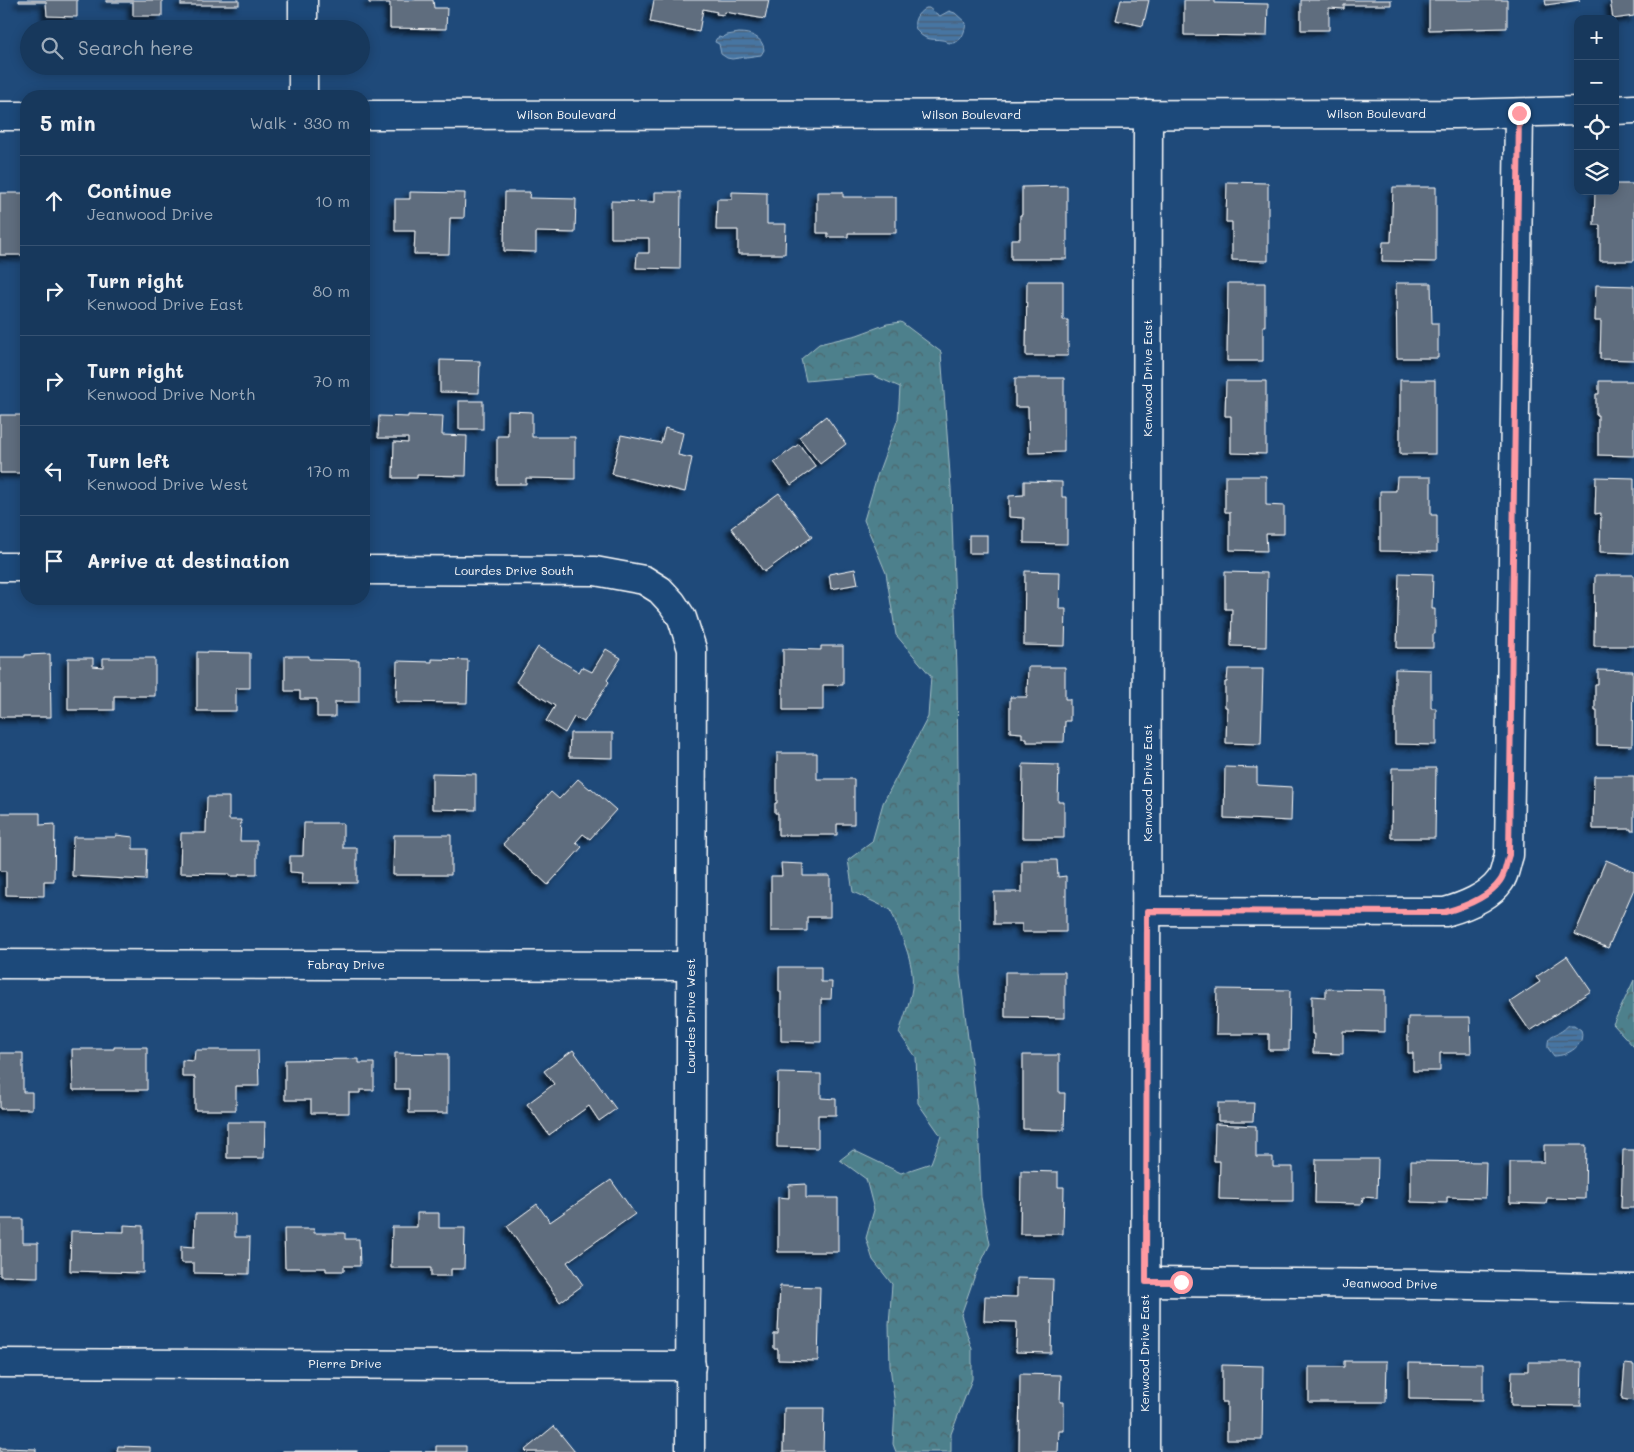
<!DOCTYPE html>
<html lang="en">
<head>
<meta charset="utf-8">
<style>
  :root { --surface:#17385c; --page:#203f62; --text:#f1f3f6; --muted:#9eacbb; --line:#365272 }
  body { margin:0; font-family:Mali,sans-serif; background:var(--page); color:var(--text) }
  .controls { position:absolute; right:15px; top:15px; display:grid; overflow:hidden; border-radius:10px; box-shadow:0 2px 12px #0003 }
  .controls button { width:45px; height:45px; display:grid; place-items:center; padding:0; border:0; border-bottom:1px solid var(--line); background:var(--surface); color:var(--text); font:25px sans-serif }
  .stop { position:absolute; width:15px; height:15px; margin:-11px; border:4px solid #ff9aa2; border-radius:50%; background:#fff }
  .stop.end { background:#ff9aa2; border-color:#fff; box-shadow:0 1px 5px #0008 }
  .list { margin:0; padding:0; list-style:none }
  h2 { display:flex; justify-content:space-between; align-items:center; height:65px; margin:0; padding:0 20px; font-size:21px }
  h2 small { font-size:16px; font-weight:400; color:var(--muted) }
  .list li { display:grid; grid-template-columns:32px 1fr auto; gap:15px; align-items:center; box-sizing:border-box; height:90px; padding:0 20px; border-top:1px solid var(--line) }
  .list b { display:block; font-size:19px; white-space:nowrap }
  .list p { margin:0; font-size:16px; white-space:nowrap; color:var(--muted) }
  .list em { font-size:16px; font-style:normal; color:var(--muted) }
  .icon { flex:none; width:28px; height:28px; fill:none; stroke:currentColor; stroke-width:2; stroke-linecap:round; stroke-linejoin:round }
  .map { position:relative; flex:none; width:1634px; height:1452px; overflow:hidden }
  .search { position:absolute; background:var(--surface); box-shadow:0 2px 12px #0003; left:20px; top:20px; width:350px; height:55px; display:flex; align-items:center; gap:12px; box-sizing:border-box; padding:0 18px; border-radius:28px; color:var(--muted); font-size:19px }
  .panel { position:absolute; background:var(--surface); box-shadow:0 2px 12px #0003; left:20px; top:90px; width:350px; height:515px; border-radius:20px }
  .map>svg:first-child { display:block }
  .forest { fill:url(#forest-crowns); stroke:#a6c0c6 }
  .water { fill:url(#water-rules); stroke:#90acc7 }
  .building { fill:#5e6d7e; stroke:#fff; filter:url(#shadow) }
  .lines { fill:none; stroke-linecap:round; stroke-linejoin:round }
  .minor-casing { stroke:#fff; stroke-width:31 }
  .minor { stroke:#1f4a7a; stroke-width:28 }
  .route { stroke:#ff9aa2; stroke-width:6 }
  .labels { text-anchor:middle; stroke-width:4; stroke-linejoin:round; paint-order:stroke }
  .street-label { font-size:12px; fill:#fff; stroke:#1f4a7a }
</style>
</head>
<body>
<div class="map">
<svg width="1634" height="1452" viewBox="0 0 1634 1452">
  <defs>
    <pattern id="forest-crowns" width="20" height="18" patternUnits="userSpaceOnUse" patternTransform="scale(1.25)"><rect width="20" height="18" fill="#4e808c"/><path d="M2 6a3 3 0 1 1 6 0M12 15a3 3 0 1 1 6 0" fill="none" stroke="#4d666c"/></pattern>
    <pattern id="water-rules" width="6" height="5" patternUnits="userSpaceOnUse" patternTransform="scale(1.25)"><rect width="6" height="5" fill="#4675a2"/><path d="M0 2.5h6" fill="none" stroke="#495e73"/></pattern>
    <filter id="shadow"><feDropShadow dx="-4.5" dy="4.5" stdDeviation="2.5" flood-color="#0009"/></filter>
  </defs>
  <rect width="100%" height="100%" fill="#1f4a7a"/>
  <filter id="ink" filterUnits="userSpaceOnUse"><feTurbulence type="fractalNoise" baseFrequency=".02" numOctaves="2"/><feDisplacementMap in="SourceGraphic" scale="10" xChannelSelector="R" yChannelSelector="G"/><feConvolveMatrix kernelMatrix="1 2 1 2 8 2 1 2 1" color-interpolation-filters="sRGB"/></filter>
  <g filter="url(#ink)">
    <g class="forest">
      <path d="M901,322L941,352L951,488L957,670L960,974L978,1118L981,1197L990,1244L975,1275L961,1315L972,1349V1379L951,1434V1452H896L893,1444L895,1406L890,1366L889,1325L892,1284L873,1260L866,1238L874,1210L866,1179L840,1160L853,1150L901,1173L931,1163L941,1136L918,1103L916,1057L899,1033C903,1019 910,1003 912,988C915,961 900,934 891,910L853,892L848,860L872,842L883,803L928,717L931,676L896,635L886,573L864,520L877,476L898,419L900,387L872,375L806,381L801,359L819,344L857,335L887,324Z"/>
      <polygon points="1634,980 1634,1047 1613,1024"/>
    </g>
    <g class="water">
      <path d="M926,8H929L934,12L940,16L949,11L955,13L966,23C965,32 961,44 950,43C944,42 948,41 942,40C937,39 932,40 926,38C910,30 912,16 926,8Z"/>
      <path d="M739,33C750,33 763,37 764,50L761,55L732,59L727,58L721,54L719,44L715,42L716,39L719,37L722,38L727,35Z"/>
      <path d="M1569,1025H1574L1581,1030C1586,1045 1568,1056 1554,1056L1548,1048C1547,1033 1554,1037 1563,1030C1565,1029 1567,1026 1569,1025Z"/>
    </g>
    <g class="building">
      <polygon points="19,0 77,0 77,17 47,16 46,2 19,2"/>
      <polygon points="106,0 162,0 162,16 133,16 133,2 106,2"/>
      <rect x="181" y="0" width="58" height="5"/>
      <polygon points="369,0 433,0 434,8 447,8 446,29 390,28 390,3 369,3"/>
      <polygon points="654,0 769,0 765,19 725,12 724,15 716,14 717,12 703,9 699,32 650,22"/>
      <polygon points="1121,0 1149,0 1143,26 1116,20"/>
      <polygon points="1184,0 1215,0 1215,3 1268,4 1267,36 1184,35"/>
      <polygon points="1301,0 1391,0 1391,5 1344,5 1344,9 1329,8 1329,30 1301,30"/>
      <polygon points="1429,0 1507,0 1507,28 1429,30"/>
      <polygon points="1545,0 1580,0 1546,5"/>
      <polygon points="1610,0 1634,0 1634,16 1613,19"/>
      <polygon points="1227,182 1268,183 1268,261 1232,260 1232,222 1226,222"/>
      <polygon points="1615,184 1634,184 1634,261 1600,261 1600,225 1594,225 1595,191 1615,191"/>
      <polygon points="1067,186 1067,259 1011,259 1011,239 1020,239 1020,215 1022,215 1022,187"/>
      <polygon points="1393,187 1436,187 1436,262 1382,261 1383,242 1391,242"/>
      <polygon points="410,192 465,193 464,218 450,218 449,254 414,254 415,231 395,231 395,199 410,199"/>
      <polygon points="505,192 530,192 529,198 576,199 575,233 536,232 536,252 504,251"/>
      <polygon points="655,192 681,192 680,269 636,268 637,253 649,253 649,238 611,238 611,201 655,202"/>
      <polygon points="732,192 767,193 767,224 786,224 785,254 738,254 738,230 716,230 717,199 732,199"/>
      <polygon points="817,192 843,192 843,197 896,197 896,233 848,233 848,237 828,237 828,233 817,233"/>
      <rect x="0" y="193" width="26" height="62"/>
      <polygon points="1027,281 1063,281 1063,320 1068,320 1068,356 1026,356"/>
      <polygon points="1228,283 1265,283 1265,326 1263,326 1263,361 1227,361"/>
      <polygon points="1396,283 1431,283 1432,323 1438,323 1438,358 1397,358"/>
      <polygon points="1596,285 1634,286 1634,360 1600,359 1601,321 1595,321"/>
      <polygon points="440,360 480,361 479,393 440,392"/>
      <polygon points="1015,378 1064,378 1064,452 1029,453 1028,407 1015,407"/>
      <rect x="1400" y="380" width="35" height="74"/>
      <polygon points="1226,381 1266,381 1266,454 1231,453 1231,416 1225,416"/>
      <polygon points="1599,381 1634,381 1634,456 1598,455 1598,415 1596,415 1596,394 1599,394"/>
      <rect x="459" y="401" width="24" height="28"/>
      <polygon points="508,411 532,412 532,437 575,437 575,479 526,478 526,484 497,484 497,436 508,436"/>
      <polygon points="0,415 22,415 22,439 26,439 26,473 0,473"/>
      <polygon points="408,415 443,416 442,435 467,436 466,476 417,475 417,478 393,478 394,442 408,443 408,438 378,438 379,416 408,417"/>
      <polygon points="826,416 846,444 820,464 799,437"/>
      <polygon points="665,428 683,433 678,455 692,458 685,492 612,474 621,435 661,443"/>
      <polygon points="799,444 816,467 791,485 774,462"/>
      <polygon points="1225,476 1266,476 1266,505 1284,506 1284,534 1266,534 1267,551 1230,550 1230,512 1225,512"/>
      <polygon points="1397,477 1431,477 1431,515 1437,515 1437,552 1380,551 1380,491 1396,491"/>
      <polygon points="1596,477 1634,478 1634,553 1600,552 1601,513 1595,514"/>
      <polygon points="1024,481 1062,482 1062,497 1067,497 1067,544 1024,543 1024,518 1009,517 1009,496 1024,495"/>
      <polygon points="779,493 812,537 764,572 731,528"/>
      <rect x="969" y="535" width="18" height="18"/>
      <polygon points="855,569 858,584 831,589 829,574"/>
      <polygon points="1025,571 1060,572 1059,609 1066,609 1065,646 1024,645"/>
      <polygon points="1225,572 1267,573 1266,647 1231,646 1232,609 1225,609"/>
      <polygon points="1399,573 1433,574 1432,609 1435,609 1435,634 1433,634 1433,648 1397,648"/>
      <polygon points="1595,575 1634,575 1634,646 1594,646"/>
      <polygon points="821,646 843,646 843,685 823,685 823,710 783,710 783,649 821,650"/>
      <polygon points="538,647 579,672 582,667 592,672 606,649 621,658 607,680 609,682 584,722 574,717 565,733 546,721 555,706 516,682"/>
      <polygon points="197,652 250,653 250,688 236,688 236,711 197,711"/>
      <polygon points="50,654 51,717 0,717 0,657 25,657 25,655"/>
      <polygon points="285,656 309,656 309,659 359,660 359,702 335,702 335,717 317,717 317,699 300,699 300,691 285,691"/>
      <polygon points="68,658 93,658 93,666 103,667 103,658 155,658 155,696 114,696 114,710 68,710"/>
      <polygon points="432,659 468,660 467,703 396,702 397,661 432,662"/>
      <polygon points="1028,667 1065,667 1065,699 1070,699 1070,721 1065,721 1064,742 1027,742 1027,738 1022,738 1022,733 1010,732 1010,697 1027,697"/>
      <polygon points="1228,669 1263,669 1261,744 1226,743 1227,707 1225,707 1225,682 1227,682"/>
      <polygon points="1395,669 1431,670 1431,708 1436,708 1436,745 1395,744"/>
      <polygon points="1598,670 1633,671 1632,746 1597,745 1597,710 1595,710 1595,684 1598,684"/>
      <polygon points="570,733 613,733 613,758 569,757"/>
      <polygon points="777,753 817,753 817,779 854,779 854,824 837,824 837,835 778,835 778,813 775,813 775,803 777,803"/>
      <polygon points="1023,764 1059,765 1058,802 1064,802 1064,838 1022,838"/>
      <polygon points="1225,767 1257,768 1257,785 1292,787 1291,821 1224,818"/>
      <polygon points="1392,768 1436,768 1435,838 1391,838"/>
      <polygon points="432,773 476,774 476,810 432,809"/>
      <polygon points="1594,776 1634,776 1634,831 1631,831 1631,829 1593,829"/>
      <polygon points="578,779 590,789 591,788 616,810 590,839 583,834 576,842 582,847 548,885 503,844 551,792 559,799"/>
      <polygon points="207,797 229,797 229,820 241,820 240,841 257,841 257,874 239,874 239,876 230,876 230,874 180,873 181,833 206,833"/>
      <polygon points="0,813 40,813 40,825 55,824 54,881 44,881 44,896 6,895 6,871 0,871"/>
      <polygon points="304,823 343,823 343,848 357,848 357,883 302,883 303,873 290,872 290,856 303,856"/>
      <polygon points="116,835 133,837 133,849 147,849 146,880 72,876 73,837 116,837"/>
      <polygon points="394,835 451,835 451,875 393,875"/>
      <polygon points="1022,860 1057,860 1058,877 1066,876 1066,932 1022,932 1022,924 994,924 994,892 1022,892"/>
      <polygon points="1606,860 1634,872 1634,889 1608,948 1575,934"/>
      <polygon points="781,863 803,864 803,876 830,876 830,917 807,917 807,931 771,931 771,876 782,876"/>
      <polygon points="1567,956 1591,991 1530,1031 1510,1002 1540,982 1536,977"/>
      <polygon points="779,967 821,967 821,982 832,982 831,999 821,999 821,1042 781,1041 781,992 779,992"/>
      <polygon points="1005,972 1065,972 1065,1018 1005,1017"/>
      <polygon points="1217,989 1290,990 1289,1050 1269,1050 1269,1034 1216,1034"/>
      <polygon points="1326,989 1385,990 1385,1032 1343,1031 1343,1054 1313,1053 1314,1034 1312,1034 1312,996 1326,997"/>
      <polygon points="1408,1017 1470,1017 1471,1053 1440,1053 1440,1071 1413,1071 1413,1053 1408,1053"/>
      <polygon points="114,1047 147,1047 147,1090 73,1090 72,1049 114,1049"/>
      <polygon points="195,1050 258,1050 259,1086 236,1086 236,1110 195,1110 195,1077 182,1077 182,1060 194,1061"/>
      <polygon points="573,1050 616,1109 599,1121 589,1106 549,1135 527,1104 554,1084 544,1071"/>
      <polygon points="0,1053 23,1053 23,1092 32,1092 32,1109 0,1109"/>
      <polygon points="395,1053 448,1054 448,1113 409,1113 409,1089 395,1089"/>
      <polygon points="1023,1055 1059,1055 1059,1093 1065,1093 1064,1130 1023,1129"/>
      <polygon points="359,1059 359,1063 374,1063 374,1090 360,1090 360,1093 349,1093 349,1113 311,1113 311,1100 285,1100 285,1060"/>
      <polygon points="778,1073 821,1074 821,1098 836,1099 836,1115 818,1115 818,1148 777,1147"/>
      <polygon points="1218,1103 1254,1103 1253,1121 1218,1121"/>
      <polygon points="227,1122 265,1122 264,1158 227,1158"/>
      <polygon points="1215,1124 1256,1126 1256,1157 1273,1157 1273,1167 1293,1167 1293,1201 1256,1201 1256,1200 1219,1199 1220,1161 1214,1161"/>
      <polygon points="1544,1145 1586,1145 1585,1199 1547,1198 1546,1204 1510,1203 1510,1162 1544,1162"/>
      <polygon points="1623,1150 1634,1150 1634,1208 1621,1208"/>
      <polygon points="1316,1159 1378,1159 1377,1198 1363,1197 1362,1204 1315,1203"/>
      <polygon points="1411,1161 1486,1162 1485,1198 1447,1197 1447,1203 1411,1202"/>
      <polygon points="1021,1171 1058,1172 1058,1187 1064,1187 1063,1234 1020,1234"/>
      <polygon points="611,1180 635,1214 567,1262 583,1285 560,1302 507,1226 537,1204 550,1222"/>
      <polygon points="806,1184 806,1198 838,1198 838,1252 778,1252 778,1197 789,1198 789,1185"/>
      <polygon points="417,1213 439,1213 439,1228 465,1228 464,1269 451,1269 451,1276 431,1276 431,1268 391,1268 392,1227 417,1227"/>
      <polygon points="195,1214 235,1214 235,1237 250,1237 249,1274 194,1273 194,1263 181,1263 181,1246 194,1247"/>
      <polygon points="0,1219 23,1219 23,1243 38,1243 38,1277 0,1276"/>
      <polygon points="124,1225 143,1226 143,1273 70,1271 71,1231 124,1232"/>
      <polygon points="284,1229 314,1229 314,1233 345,1233 345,1239 359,1239 360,1266 344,1266 344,1271 326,1271 326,1268 285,1268"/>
      <polygon points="1017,1278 1053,1279 1051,1353 1016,1352 1017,1322 984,1321 985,1296 1017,1297"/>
      <polygon points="780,1286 820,1287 818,1361 778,1360 778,1349 774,1349 774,1334 778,1334"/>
      <polygon points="1344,1361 1387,1361 1386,1402 1309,1402 1309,1367 1344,1367"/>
      <polygon points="1528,1362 1582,1362 1581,1406 1511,1405 1512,1371 1528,1371"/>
      <polygon points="1409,1363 1483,1364 1483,1400 1409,1399"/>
      <polygon points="1625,1364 1634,1365 1634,1401 1622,1399"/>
      <polygon points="1222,1365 1263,1366 1262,1440 1227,1440 1227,1402 1222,1402"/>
      <polygon points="1020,1374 1061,1375 1060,1402 1064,1402 1064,1431 1059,1431 1058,1452 1019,1452"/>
      <polygon points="784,1408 824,1408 823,1452 783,1452"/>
      <polygon points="554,1426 575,1452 527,1452 525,1450"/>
      <polygon points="118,1446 150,1447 150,1452 117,1452"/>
      <polygon points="436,1446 466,1446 466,1452 389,1452 436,1452"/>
      <polygon points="0,1448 36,1449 36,1452 0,1452"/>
      <rect x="283" y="1451" width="74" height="1"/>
    </g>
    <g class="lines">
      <g class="minor-casing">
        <g id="minor">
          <polyline points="303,29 303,0"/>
          <polyline points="303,96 303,66"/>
          <polyline points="1615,110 1634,109"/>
          <polyline points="364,115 1455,114 1578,111"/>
          <polyline points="0,116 26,116"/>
          <polyline points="0,567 26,567"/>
          <polyline points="364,570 595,571 644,580 660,590 672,603 682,618 692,649 690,1452"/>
          <path d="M1147,911L1445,912C1463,907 1489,897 1500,881C1505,875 1506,863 1509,855L1519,113"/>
          <polyline points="0,964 691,966"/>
          <polyline points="1146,1282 1427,1284 1634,1289"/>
          <polyline points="0,1363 691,1366"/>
          <polyline points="1145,1452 1148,114"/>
        </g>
      </g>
      <use href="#minor" class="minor"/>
    </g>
  </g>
  <g class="lines" filter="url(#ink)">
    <path class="route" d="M1181,1282H1146L1147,911L1445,912C1463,907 1489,897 1500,881C1505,875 1506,863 1509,855L1519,113"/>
  </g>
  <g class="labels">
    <g class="street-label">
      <text x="1376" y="118">Wilson Boulevard</text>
      <text x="566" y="119">Wilson Boulevard</text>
      <text x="971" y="119">Wilson Boulevard</text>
      <text transform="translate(1148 378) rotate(-90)" y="4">Kenwood Drive East</text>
      <text x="514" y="575">Lourdes Drive South</text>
      <text transform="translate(1148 783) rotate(-90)" y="4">Kenwood Drive East</text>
      <text x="346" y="969">Fabray Drive</text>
      <text transform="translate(691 1016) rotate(-90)" y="4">Lourdes Drive West</text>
      <text transform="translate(1390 1284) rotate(1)" y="4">Jeanwood Drive</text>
      <text transform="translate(1145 1353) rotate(-90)" y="4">Kenwood Drive East</text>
      <text x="345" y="1368">Pierre Drive</text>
    </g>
  </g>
</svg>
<div class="controls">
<button>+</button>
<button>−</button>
<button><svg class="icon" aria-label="locate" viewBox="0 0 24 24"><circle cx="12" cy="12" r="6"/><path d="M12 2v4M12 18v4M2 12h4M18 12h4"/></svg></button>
<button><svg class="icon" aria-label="layers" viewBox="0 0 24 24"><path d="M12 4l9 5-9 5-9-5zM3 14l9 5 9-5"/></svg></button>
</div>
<div class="stop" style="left:1181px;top:1282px"></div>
<div class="stop end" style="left:1519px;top:113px"></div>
<div class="search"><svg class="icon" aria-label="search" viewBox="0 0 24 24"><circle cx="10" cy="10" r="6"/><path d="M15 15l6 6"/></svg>Search here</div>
<section class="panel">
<h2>5 min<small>Walk · 330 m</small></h2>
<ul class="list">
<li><svg class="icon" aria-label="ahead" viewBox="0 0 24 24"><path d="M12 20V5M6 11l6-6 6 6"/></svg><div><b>Continue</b><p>Jeanwood Drive</p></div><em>10 m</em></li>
<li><svg class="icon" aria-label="right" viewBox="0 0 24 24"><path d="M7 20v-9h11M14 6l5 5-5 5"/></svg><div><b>Turn right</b><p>Kenwood Drive East</p></div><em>80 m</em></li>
<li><svg class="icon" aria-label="right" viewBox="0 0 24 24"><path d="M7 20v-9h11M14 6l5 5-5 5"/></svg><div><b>Turn right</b><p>Kenwood Drive North</p></div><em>70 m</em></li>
<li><svg class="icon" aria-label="left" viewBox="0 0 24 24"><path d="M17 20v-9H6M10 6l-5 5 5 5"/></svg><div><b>Turn left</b><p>Kenwood Drive West</p></div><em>170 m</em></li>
<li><svg class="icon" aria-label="arrive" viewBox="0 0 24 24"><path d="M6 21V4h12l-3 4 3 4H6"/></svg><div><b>Arrive at destination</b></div></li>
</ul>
</section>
</div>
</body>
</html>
